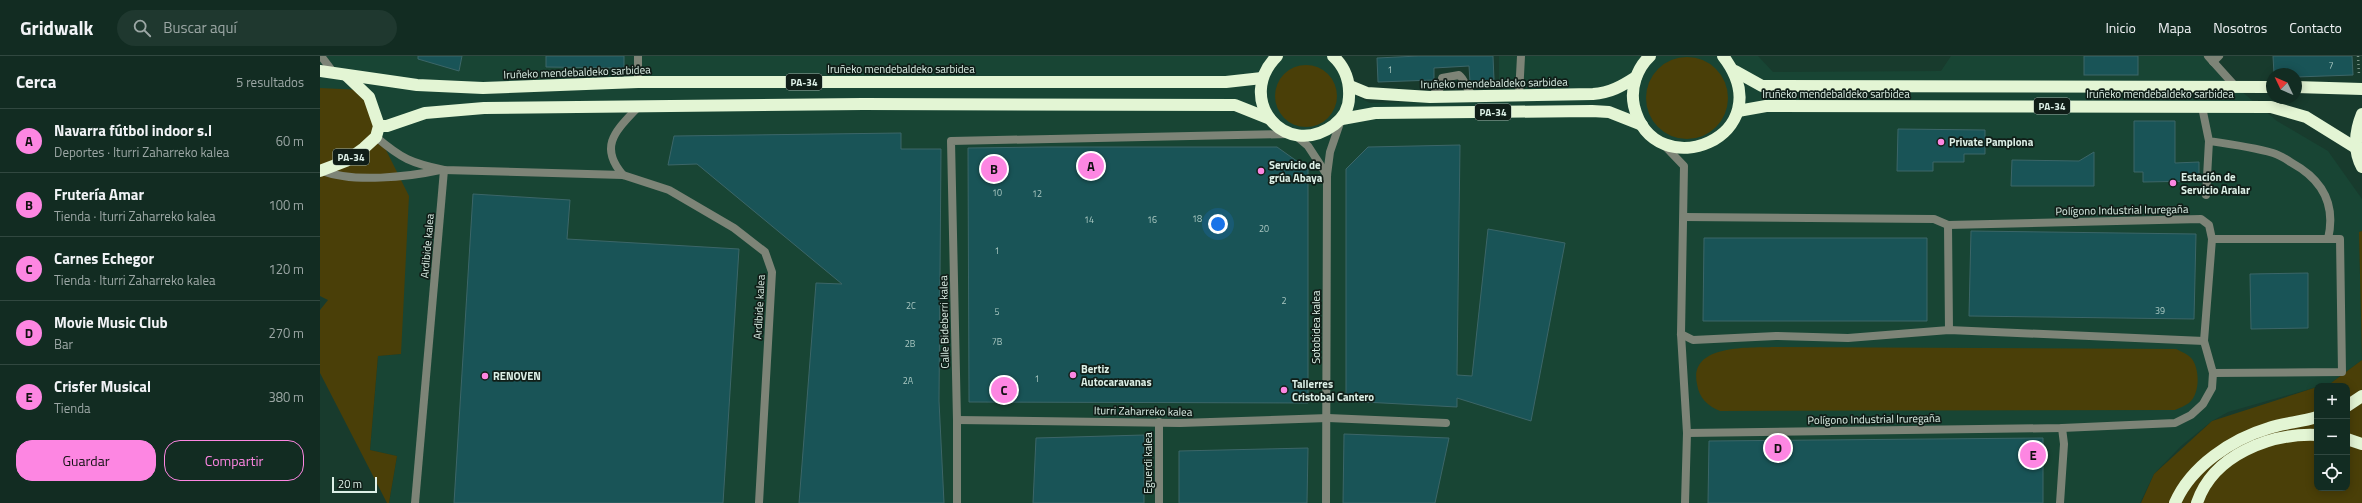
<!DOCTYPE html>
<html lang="es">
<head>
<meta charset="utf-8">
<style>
  :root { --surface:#122c22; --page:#1f382f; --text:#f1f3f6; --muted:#9ca7a5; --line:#314840; --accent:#fd86e2 }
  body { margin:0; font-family:"Titillium Web",sans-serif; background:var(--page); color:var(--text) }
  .controls { position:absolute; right:12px; bottom:12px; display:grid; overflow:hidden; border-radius:8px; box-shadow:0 2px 10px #0003 }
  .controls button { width:36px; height:36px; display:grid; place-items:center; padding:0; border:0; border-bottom:1px solid var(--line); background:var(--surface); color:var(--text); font:20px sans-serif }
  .compass { position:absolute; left:1946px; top:12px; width:36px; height:36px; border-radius:50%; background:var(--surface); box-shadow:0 2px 10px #0003; rotate:314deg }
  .scale { position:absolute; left:12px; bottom:10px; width:45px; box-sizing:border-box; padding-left:4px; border:2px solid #ddf0e7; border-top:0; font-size:11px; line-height:14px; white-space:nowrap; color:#ddf0e7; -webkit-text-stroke:3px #101e18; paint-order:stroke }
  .you { position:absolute; left:898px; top:168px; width:14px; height:14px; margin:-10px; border:3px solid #fff; border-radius:50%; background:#1a73e8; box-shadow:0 0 0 6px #1a73e833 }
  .badge { display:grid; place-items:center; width:26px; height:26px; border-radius:50%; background:var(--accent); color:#111; font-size:13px; font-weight:700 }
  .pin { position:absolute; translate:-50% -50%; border:2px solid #fff; box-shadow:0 1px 4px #0006 }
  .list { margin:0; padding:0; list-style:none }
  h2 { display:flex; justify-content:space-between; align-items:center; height:52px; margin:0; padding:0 16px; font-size:17px }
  h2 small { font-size:13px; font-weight:400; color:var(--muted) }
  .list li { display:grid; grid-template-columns:26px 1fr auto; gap:12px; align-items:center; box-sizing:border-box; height:64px; padding:0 16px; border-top:1px solid var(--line) }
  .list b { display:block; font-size:15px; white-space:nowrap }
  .list p { margin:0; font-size:13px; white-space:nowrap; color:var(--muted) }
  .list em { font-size:13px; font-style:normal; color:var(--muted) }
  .actions { display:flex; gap:8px; padding:12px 16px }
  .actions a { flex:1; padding:9px 0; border:1px solid var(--accent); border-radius:16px; text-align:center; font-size:14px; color:var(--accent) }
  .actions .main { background:var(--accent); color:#111 }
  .icon { flex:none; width:22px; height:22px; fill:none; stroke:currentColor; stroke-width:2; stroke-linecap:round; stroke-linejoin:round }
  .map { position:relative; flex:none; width:2042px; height:447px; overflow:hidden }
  header { display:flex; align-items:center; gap:24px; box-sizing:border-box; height:56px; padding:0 20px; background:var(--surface); border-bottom:1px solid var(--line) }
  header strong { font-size:19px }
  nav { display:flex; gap:22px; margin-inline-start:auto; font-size:14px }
  .search { width:280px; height:36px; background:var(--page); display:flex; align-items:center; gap:10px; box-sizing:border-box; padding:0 14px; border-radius:22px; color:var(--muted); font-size:15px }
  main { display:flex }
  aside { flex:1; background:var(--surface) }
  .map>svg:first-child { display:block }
  .built { fill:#184534 }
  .green { fill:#4a3f08 }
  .building { fill:#195457; stroke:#3c6668 }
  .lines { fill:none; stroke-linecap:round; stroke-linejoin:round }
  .path { stroke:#799488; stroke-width:2.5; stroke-dasharray:1 3; stroke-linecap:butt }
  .lane { stroke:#7d8477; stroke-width:8 }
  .street { stroke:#7d8477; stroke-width:8 }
  .highway { stroke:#e3f5d4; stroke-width:12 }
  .poi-dot { fill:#fd86e2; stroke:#101e18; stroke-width:1.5 }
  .labels { text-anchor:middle; stroke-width:3.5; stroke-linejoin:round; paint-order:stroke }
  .number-label { font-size:9px; fill:#acc9c3 }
  .shield { fill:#101e18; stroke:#a0b1a9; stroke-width:1 }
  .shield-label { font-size:10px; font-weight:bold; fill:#ddf0e7 }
  .street-label { font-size:11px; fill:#ddf0e7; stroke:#101e18 }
  .poi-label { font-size:11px; font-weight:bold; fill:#ddf0e7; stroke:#101e18; text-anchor:start }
</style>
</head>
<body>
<header>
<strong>Gridwalk</strong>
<div class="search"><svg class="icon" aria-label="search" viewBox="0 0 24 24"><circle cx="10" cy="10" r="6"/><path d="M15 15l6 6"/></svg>Buscar aquí</div>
<nav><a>Inicio</a><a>Mapa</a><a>Nosotros</a><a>Contacto</a></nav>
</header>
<main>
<aside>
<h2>Cerca<small>5 resultados</small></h2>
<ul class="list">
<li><span class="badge">A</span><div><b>Navarra fútbol indoor s.l</b><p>Deportes · Iturri Zaharreko kalea</p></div><em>60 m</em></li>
<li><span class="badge">B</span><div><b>Frutería Amar</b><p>Tienda · Iturri Zaharreko kalea</p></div><em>100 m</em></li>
<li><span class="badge">C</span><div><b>Carnes Echegor</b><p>Tienda · Iturri Zaharreko kalea</p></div><em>120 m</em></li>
<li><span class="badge">D</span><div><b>Movie Music Club</b><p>Bar</p></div><em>270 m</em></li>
<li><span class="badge">E</span><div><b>Crisfer Musical</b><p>Tienda</p></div><em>380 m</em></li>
</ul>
<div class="actions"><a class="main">Guardar</a><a>Compartir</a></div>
</aside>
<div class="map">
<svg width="2042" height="447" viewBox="0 0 2042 447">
  <rect width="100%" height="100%" fill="#183b2d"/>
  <polygon class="built" points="0,0 1016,0 1038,41 1050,47 1179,44 1179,0 1438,0 1453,16 1621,15 1631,0 1892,0 1915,30 1957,65 2008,95 2042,143 2042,175 2039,176 2042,304 2011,327 1908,356 1892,365 1861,390 1834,418 1820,447 69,447 77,400 50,394 58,300 81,298 0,109"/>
  <g class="green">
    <circle cx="1367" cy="42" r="41"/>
    <circle cx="986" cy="40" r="31"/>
    <polygon points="0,32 42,34 62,86 89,140 81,298 58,300 50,394 77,400 69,447 67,447 0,317 0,254 8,244 0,240"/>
    <polygon points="2042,175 2042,447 1821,447 1834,418 1892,365 1997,331 1997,432 2027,432 2027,330 2001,330 2011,327 2042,304 2039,176"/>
    <path d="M1456,291L1856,293C1862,296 1868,298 1872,303C1880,314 1880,338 1869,347C1865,350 1859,352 1855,354L1400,355C1388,350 1379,342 1377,328C1368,287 1432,292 1456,291Z"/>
  </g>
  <g class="building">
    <polygon points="98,0 142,0 139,15 98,3"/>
    <polygon points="226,0 304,0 304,12 226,11"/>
    <polygon points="1099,0 1173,0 1174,24 1150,26 1149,10 1114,12 1114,24 1058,26 1057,2"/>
    <rect x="1764" y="0" width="54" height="19"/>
    <polygon points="1953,0 2032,0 2033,19 1976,21 1976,18 1954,18"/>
    <polygon points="1814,65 1855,65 1855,107 1879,106 1879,125 1823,126 1823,116 1814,116"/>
    <polygon points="1578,73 1665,74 1665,98 1644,98 1644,106 1613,106 1613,115 1577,115"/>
    <polygon points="581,77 581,93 621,93 619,345 624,447 479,447 496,227 522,228 377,108 348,109 354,80"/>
    <polygon points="1140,89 1137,319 1152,320 1168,173 1245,187 1211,365 1137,342 1137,351 1026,345 1026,113 1048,91"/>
    <polygon points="727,91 957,91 988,113 988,347 649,346 648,92"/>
    <polygon points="1774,96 1774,130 1691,130 1692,104 1759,105"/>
    <polygon points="153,138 250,144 247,183 419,193 403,447 134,447"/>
    <polygon points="1651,175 1876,178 1874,263 1649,260"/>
    <polygon points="1384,182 1607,182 1607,265 1383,265"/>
    <polygon points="1988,217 1988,272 1931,273 1930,218"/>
    <polygon points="1024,378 1129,382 1115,447 1023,447"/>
    <polygon points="824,379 824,447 713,447 716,382"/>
    <polygon points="1723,382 1723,447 1388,447 1389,385"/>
    <polygon points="988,392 987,447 859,447 859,395"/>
  </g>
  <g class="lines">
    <polyline class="path" points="2038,0 2039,19"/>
    <g class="lane">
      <polyline points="1893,6 1899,0"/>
      <polyline points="1199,39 1201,0"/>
      <path d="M1110,41L1120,32L1122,22L1139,19C1145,23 1146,34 1154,41"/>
      <polyline points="1886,139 1889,85"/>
      <polyline points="1008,362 1126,367"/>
    </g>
    <g class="street">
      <polyline points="1,0 13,16"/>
      <polyline points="1888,0 1915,30"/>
      <polyline points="318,26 318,0"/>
      <path d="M1882,51L1889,85C1910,88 1932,91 1953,97C1960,99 1966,103 1972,107C2003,124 2016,149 2008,183"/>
      <polyline points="975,79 988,90 1007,119"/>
      <path d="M56,81C82,103 91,107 124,114L303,119L349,134L414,172L445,196L452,216L439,447"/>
      <polyline points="1343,88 1364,110 1361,278 1367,377 1365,447"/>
      <path d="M3,115C33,127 88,121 120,114"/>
      <path d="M303,119C277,89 298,73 319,50"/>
      <polyline points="1364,161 1614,163 1628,169 1881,163 1889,169 1892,183 1884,285 1893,317 1892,332 1883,348 1871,359 1855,367 1742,372 1367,377"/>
      <polyline points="1628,169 1629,274"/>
      <polyline points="1892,183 2020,183 2022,316 1893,317"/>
      <polyline points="1361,278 1373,284 1456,280 1528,282 1629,274 1884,285"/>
      <polyline points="637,364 860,367 1008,362"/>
      <polyline points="839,366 839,447"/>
      <polyline points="95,447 124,114"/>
      <polyline points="637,447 637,364 631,85 969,78"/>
      <polyline points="1006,447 1007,119 1010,96 1021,64"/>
      <polyline points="1740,447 1744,388 1742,372"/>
    </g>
    <g class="highway">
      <path d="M957,0C914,43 965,105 1014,69C1023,62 1029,52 1029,41C1030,25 1025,11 1013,0"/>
      <path d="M1330,0C1317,12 1310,32 1314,50C1334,133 1465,80 1403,0"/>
      <polyline points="0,15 97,29 163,32 318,26 906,26 942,22"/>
      <polyline points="1415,15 1442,30 1952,31"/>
      <path d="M1030,30L1047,37L1110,41L1273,38C1290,37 1302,30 1316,21"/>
      <polyline points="1976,31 2042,33"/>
      <polyline points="1418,55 1446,50 1951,51 1986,61 2036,92"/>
      <path d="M2042,58C2035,75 2033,95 2042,111"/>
      <polyline points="1022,63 1055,57 1272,55 1289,56 1322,69"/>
      <polyline points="59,70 67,70 105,57 164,52 543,48 915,49 950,63"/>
      <polyline points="0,115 26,105 44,92 56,81 59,70 49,41 27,20"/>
      <polyline points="2027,350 2042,340"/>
      <polyline points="2027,383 2042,388"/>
      <path d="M1855,447C1871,410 1912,383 1949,372C1964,367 1981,366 1997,361"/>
      <path d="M1877,447C1893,399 1950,377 1997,379"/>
    </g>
  </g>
  <g class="poi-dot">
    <circle cx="1621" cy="86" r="4"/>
    <circle cx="941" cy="115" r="4"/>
    <circle cx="1853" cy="127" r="4"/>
    <circle cx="753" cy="319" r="4"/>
    <circle cx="165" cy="320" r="4"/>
    <circle cx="964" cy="334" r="4"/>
  </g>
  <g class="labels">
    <g class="number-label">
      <text x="2011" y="13">7</text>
      <text x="1070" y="17">1</text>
      <text x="677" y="140">10</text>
      <text x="717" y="141">12</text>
      <text x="877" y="166">18</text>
      <text x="769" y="167">14</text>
      <text x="832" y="167">16</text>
      <text x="944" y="176">20</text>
      <text x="677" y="198">1</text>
      <text x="964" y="248">2</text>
      <text x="591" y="253">2C</text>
      <text x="1840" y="258">39</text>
      <text x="677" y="259">5</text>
      <text x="677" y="289">7B</text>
      <text x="590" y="291">2B</text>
      <text x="717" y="326">1</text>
      <text x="588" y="328">2A</text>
    </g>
    <g class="shield">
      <rect x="466" y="18" width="36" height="16" rx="3"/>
      <rect x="1714" y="42" width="36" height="16" rx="3"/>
      <rect x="1155" y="48" width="36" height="16" rx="3"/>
      <rect x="13" y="93" width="36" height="16" rx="3"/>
    </g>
    <g class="shield-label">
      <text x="484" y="30">PA-34</text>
      <text x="1732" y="54">PA-34</text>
      <text x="1173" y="60">PA-34</text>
      <text x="31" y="105">PA-34</text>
    </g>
    <g class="street-label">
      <text x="581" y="17">Iruñeko mendebaldeko sarbidea</text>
      <text transform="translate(257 16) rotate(-2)" y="4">Iruñeko mendebaldeko sarbidea</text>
      <text transform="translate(1174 27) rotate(-1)" y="4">Iruñeko mendebaldeko sarbidea</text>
      <text x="1516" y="42">Iruñeko mendebaldeko sarbidea</text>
      <text x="1840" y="42">Iruñeko mendebaldeko sarbidea</text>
      <text transform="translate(1802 154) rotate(-1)" y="4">Polígono Industrial Iruregaña</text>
      <text transform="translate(107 190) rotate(-85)" y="4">Ardibide kalea</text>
      <text transform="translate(439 251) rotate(-87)" y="4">Ardibide kalea</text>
      <text transform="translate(624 266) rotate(-91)" y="4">Calle Bideberri kalea</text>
      <text transform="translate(996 271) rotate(-90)" y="4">Sotobidea kalea</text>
      <text transform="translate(823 355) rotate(1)" y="4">Iturri Zaharreko kalea</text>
      <text transform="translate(1554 363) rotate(-1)" y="4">Polígono Industrial Iruregaña</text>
      <text transform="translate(828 407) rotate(-90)" y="4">Eguerdi kalea</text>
    </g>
    <g class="poi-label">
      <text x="1629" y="90">Private Pamplona</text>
      <text x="949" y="113">Servicio de<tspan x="949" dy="13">grúa Abaya</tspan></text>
      <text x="1861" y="125">Estación de<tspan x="1861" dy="13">Servicio Aralar</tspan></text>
      <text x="761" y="317">Bertiz<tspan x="761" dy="13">Autocaravanas</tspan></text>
      <text x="173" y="324">RENOVEN</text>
      <text x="972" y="332">Tallerres<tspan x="972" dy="13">Cristobal Cantero</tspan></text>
    </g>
  </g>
</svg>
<div class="controls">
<button>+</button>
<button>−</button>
<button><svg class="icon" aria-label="locate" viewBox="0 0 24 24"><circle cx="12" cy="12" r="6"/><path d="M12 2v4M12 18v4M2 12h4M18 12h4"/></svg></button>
</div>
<svg class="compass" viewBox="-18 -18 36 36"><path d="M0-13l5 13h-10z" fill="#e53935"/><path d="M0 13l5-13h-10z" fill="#9ca7a5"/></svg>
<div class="scale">20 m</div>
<div class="you"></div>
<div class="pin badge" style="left:771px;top:110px">A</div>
<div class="pin badge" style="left:674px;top:113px">B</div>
<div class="pin badge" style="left:684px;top:334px">C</div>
<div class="pin badge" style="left:1458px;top:392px">D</div>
<div class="pin badge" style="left:1713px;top:399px">E</div>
</div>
</main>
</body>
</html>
